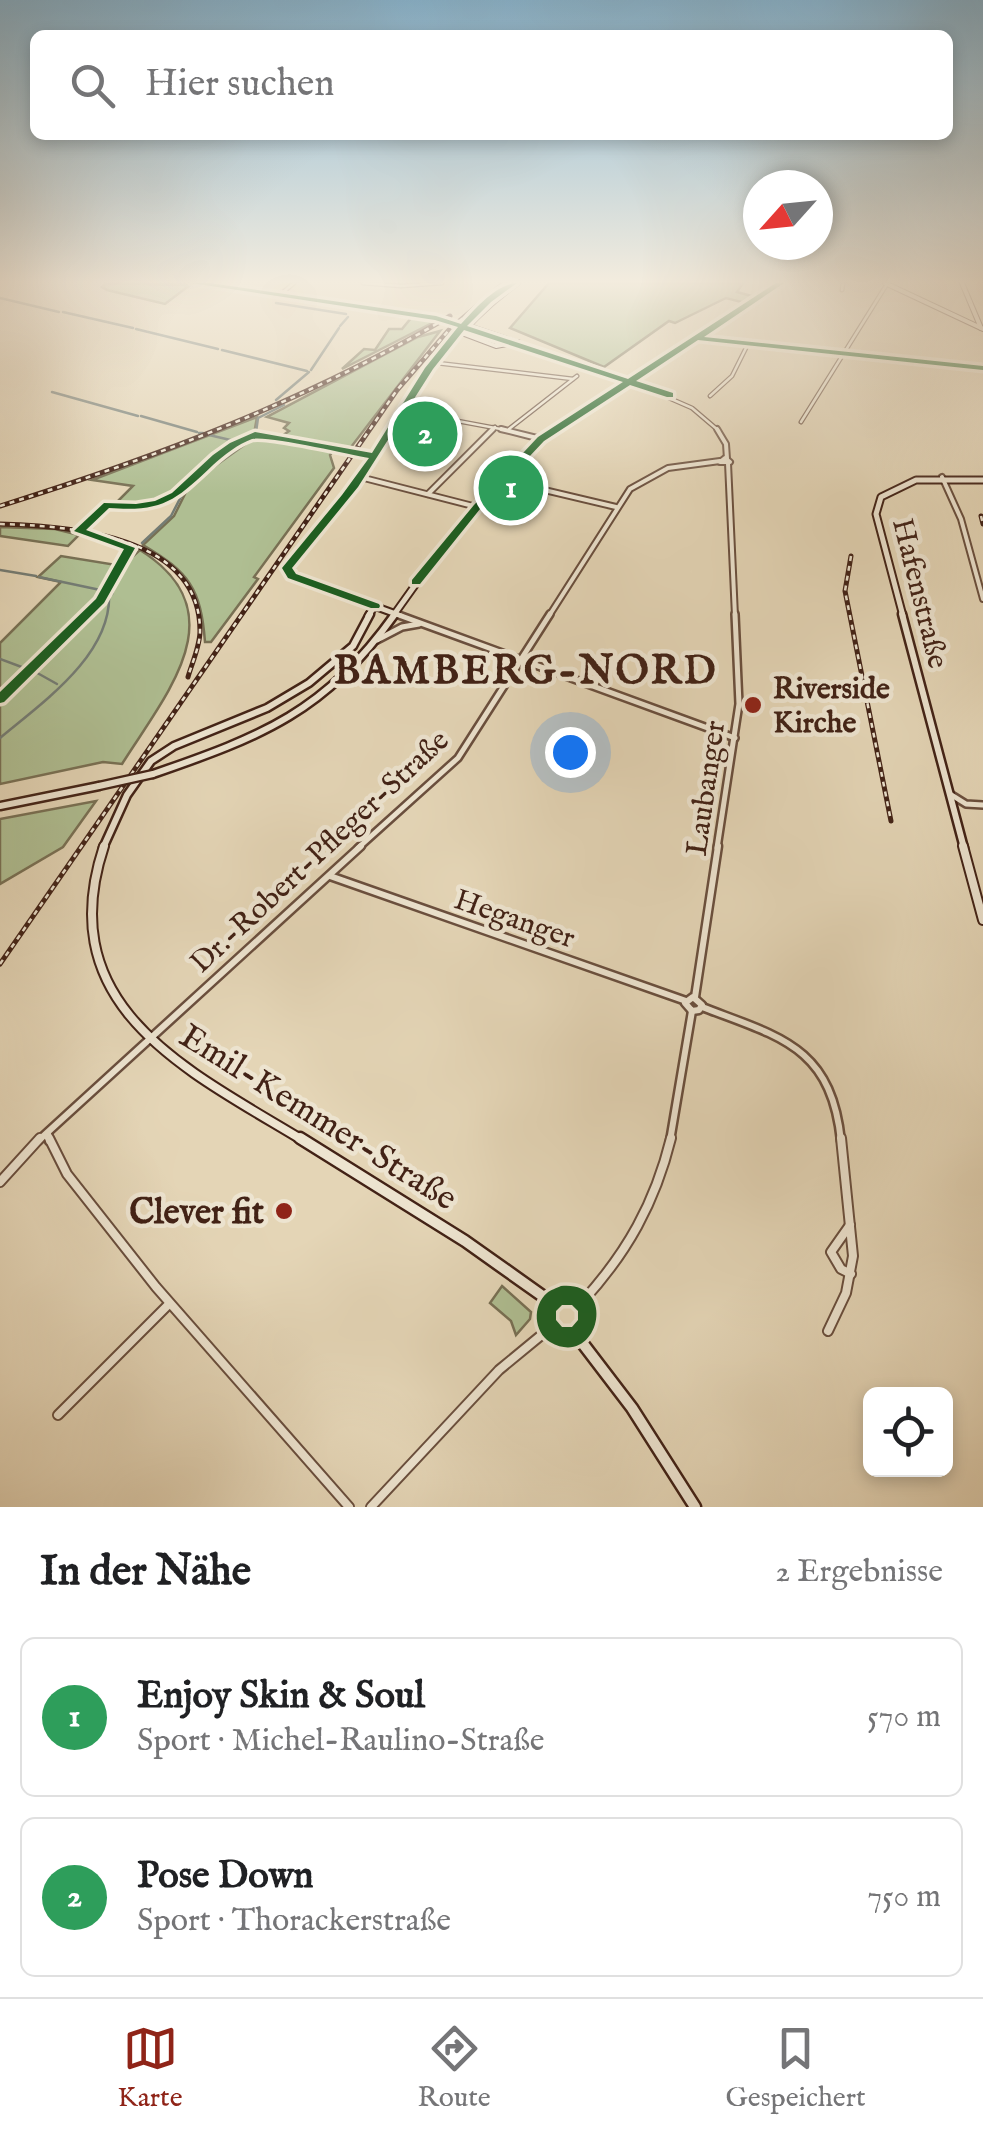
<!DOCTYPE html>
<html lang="de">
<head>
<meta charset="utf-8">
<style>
  :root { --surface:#fff; --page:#f6f6f6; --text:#202124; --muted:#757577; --line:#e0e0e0; --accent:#8f2418 }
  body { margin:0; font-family:"IM FELL English",serif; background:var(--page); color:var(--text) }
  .controls { position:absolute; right:30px; bottom:30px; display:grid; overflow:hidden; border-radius:15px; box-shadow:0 5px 15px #0003 }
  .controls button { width:90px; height:90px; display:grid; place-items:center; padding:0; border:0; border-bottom:2px solid var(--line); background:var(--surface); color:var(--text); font:50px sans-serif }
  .compass { position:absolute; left:743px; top:170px; width:90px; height:90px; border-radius:50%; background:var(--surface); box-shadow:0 5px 15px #0003; rotate:243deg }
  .you { position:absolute; left:570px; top:752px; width:35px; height:35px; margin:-25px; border:8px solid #fff; border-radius:50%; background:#1a73e8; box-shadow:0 0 0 15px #1a73e833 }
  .badge { display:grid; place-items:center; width:65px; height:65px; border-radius:50%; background:var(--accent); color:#fff; font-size:32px; font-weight:700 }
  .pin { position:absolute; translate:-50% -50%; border:5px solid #fff; box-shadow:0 2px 10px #0006 }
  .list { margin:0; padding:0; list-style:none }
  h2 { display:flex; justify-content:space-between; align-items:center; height:130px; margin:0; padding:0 40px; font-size:42px }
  h2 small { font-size:32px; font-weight:400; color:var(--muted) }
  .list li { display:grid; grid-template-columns:65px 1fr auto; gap:30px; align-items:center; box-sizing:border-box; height:160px; margin:0 20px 20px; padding:0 20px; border:2px solid var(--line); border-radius:15px }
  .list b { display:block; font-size:38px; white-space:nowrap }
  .list p { margin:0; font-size:32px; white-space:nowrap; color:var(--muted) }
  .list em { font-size:32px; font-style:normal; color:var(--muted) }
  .icon { flex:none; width:55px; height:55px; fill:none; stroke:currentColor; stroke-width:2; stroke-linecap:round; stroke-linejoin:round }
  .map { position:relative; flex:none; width:983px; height:1507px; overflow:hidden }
  .search { position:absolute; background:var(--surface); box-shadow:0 5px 15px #0003; left:30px; right:30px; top:30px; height:110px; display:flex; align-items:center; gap:25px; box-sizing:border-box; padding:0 35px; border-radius:15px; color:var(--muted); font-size:38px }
  .sheet { height:490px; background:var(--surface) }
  nav { display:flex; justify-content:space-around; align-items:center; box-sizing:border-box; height:140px; border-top:2px solid var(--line); background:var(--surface); font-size:28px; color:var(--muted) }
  nav a { display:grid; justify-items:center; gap:5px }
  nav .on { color:var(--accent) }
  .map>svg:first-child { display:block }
  .green { fill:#afbe92; stroke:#787054; stroke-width:2.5 }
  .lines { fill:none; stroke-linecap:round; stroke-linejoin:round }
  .stream { stroke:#747c74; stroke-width:2.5 }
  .street-far4-casing { stroke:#6a4f3e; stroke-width:5 }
  .street-far3-casing { stroke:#6a4f3e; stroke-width:8 }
  .street-far2-casing { stroke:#6a4f3e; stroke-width:10 }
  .street-far1-casing { stroke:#6a4f3e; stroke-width:11 }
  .street-casing { stroke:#6a4f3e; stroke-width:12 }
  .secondary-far4-casing { stroke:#422216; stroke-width:6 }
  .secondary-far3-casing { stroke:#422216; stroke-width:9 }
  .secondary-far2-casing { stroke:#422216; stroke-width:11 }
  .secondary-far1-casing { stroke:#422216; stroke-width:12 }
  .secondary-casing { stroke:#422216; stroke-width:15 }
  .street-far4 { stroke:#ede4d0; stroke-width:2.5 }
  .street-far3 { stroke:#ede4d0; stroke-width:4 }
  .street-far2 { stroke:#ede4d0; stroke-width:5 }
  .street-far1 { stroke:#ede4d0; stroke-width:6 }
  .street { stroke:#ede4d0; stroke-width:8 }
  .secondary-far4 { stroke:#ede4d0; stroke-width:4 }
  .secondary-far3 { stroke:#ede4d0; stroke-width:5 }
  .secondary-far2 { stroke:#ede4d0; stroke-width:6 }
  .secondary-far1 { stroke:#ede4d0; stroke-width:8 }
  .secondary { stroke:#ede4d0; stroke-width:10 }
  .rail-casing { stroke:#422216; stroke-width:5 }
  .rail { stroke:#ede4d0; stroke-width:2.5; stroke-dasharray:5; stroke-linecap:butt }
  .secondary-bridge-far1-casing { stroke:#422216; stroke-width:6; stroke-linecap:butt }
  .secondary-bridge-casing { stroke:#422216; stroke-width:11; stroke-linecap:butt }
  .secondary-bridge-far1 { stroke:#ede4d0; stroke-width:4 }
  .secondary-bridge { stroke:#ede4d0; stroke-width:6 }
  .cycleway-casing { stroke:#ede4d0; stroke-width:7 }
  .cycleway { fill:#1b5e20; fill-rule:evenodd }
  .poi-dot { fill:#8f2418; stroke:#ede4d0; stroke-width:4 }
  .labels { text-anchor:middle; stroke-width:9; stroke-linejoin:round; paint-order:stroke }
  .street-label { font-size:30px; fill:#422216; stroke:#ede4d0 }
  .poi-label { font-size:30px; font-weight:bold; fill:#422216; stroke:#ede4d0; text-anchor:start }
  .near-street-label { font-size:35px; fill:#422216; stroke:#ede4d0 }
  .near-poi-label { font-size:35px; font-weight:bold; fill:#422216; stroke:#ede4d0; text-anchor:end }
  .district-label { font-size:40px; font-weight:bold; letter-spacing:2.5px; fill:#422216; stroke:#ede4d0 }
</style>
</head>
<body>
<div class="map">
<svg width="983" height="1507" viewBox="0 0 983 1507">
  <rect width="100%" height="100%" fill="#e4d5b6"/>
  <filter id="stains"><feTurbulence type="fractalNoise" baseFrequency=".002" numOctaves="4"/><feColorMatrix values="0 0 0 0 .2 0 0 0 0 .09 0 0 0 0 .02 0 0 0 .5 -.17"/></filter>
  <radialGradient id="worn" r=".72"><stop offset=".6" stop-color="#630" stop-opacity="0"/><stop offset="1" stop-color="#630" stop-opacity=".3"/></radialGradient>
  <g class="green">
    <polygon points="106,283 190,285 165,304 107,290 102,287"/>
    <polygon points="549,283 743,283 737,292 755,297 745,303 726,298 675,323 669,321 604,367 510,328"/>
    <polygon points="412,317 434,322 342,369 364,349 375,350 389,329 402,329"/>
    <polygon points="440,331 348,451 279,438 289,431 284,428 289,423 267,417 418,337"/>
    <path d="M257,417L254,434C231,443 206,461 187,477C180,483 178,492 176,495C164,512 132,507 115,504L133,486L92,480Z"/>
    <path d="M258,435L333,451L330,455L334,468L254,577L258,579L211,642H205C201,589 189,572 143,545L174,516L190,484Z"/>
    <polygon points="0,527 55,529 79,535 68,546 0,536"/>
    <path d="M140,550C239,612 166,694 122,764L103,762L0,784V643L61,582L38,577L61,556L122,566Z"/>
    <polygon points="96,801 63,847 0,884 0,819"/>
    <polygon points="502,1286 531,1312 530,1319 516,1335 511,1321 490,1303"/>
  </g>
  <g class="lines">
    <g class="stream">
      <polyline points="0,298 59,312"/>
      <polyline points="276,303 346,314"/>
      <polyline points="63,312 133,328"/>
      <polyline points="340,326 348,317"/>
      <polyline points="136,329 218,349"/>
      <polyline points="222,350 307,371"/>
      <polyline points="311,370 339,328"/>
      <polyline points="52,392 138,416"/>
      <polyline points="276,400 309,372"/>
      <polyline points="141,416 197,432"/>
      <polyline points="256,432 258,418 284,405"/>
      <polyline points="199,433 203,433"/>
      <polyline points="209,435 239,442"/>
      <polyline points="142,543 171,516 186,487 254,436"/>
      <polyline points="0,570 36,576"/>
      <polyline points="39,577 105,591"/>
      <polyline points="112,594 121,566 133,551"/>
      <polyline points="0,659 27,669"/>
      <polyline points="32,670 57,684"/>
      <path d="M0,738C43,702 113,654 109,592"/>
    </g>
    <g class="street-far4-casing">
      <g id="street-far4">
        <polyline points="363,283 401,286 442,283"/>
        <polyline points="842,290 843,283"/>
        <polyline points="281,294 294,283"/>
        <polyline points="437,363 573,379"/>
        <polyline points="630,381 692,408 719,431"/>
        <polyline points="710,396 732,376 748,344"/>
        <polyline points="404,411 511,431"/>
        <polyline points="801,422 887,284"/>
        <polyline points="509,429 577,376"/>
        <polyline points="491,431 495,427"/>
      </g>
    </g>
    <g class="street-far3-casing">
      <g id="street-far3">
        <polyline points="501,429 541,439"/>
        <polyline points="717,429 726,444 727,459"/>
        <polygon points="725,458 730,462 720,462"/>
        <polyline points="728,463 735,616"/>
        <polyline points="360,477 477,507"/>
        <polyline points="942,477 961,519 983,599"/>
        <polyline points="502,480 616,507"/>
        <polyline points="428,494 493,429"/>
        <polyline points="396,614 402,616"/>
        <polyline points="549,616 630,489 668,468 720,461"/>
      </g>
    </g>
    <g class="street-far2-casing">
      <g id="street-far2">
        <polyline points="396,614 735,738"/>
        <polyline points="377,640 402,627 419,624"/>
        <polyline points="950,794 966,804 983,805"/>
        <polyline points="358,848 458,758 550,614"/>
        <polyline points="717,848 739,704 735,614"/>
      </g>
    </g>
    <g class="street-far1-casing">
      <g id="street-far1">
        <polyline points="330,876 686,1001"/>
        <polygon points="693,997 702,1005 699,1010 692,1011 685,1003"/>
        <polyline points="695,997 718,846"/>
        <path d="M702,1007C780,1037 831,1046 841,1141"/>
        <polyline points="48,1134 49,1141"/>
        <polyline points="38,1141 361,846"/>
        <polyline points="670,1141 692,1011"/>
      </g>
    </g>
    <g class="street-casing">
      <g id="street">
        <polyline points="49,1138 67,1174 156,1287 349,1507"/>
        <polyline points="0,1182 40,1138"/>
        <polyline points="850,1225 831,1252 841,1269 851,1274"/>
        <path d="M582,1302C627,1253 655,1203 671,1138"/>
        <polyline points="828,1331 846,1293 853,1256 841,1138"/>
        <polyline points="58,1415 168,1305"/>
        <polyline points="371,1507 499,1370 550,1328"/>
      </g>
    </g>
    <g class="secondary-far4-casing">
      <g id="secondary-far4">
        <polyline points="194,283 424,315"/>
        <polyline points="885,283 983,329"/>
        <polyline points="962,283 981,328"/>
        <polyline points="475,328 629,381"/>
        <polyline points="459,332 496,346 518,342"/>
        <polyline points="697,338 983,368"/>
        <path d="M390,431C426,374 462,323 518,283"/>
        <polyline points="553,431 781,283"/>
      </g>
    </g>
    <g class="secondary-far3-casing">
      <g id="secondary-far3">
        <polyline points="391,429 351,490 287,568 292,576 396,614"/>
        <polyline points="368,616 375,606"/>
        <polyline points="393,616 438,553 541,439 557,429"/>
        <polyline points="903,616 876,514 881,497 916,480 983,480"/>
      </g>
    </g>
    <g class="secondary-far2-casing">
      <g id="secondary-far2">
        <polyline points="902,614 964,848"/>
        <path d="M153,774C263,736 325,712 395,614"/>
        <polyline points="0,806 99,786"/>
        <polyline points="103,848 127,795 151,761 174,746 267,708 309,683 353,646 370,614"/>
      </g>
    </g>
    <g class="secondary-far1-casing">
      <g id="secondary-far1">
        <path d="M104,846C50,1008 189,1071 304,1141"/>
        <polyline points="963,846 983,920"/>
      </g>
    </g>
    <g class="secondary-casing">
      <g id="secondary">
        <polyline points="300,1138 465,1241 551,1302"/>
        <circle cx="567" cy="1316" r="21"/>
        <polyline points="577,1336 632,1408 695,1507"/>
      </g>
    </g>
    <use href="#street-far4" class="street-far4"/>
    <use href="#street-far3" class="street-far3"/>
    <use href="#street-far2" class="street-far2"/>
    <use href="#street-far1" class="street-far1"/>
    <use href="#street" class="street"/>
    <use href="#secondary-far4" class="secondary-far4"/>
    <use href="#secondary-far3" class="secondary-far3"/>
    <use href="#secondary-far2" class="secondary-far2"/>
    <use href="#secondary-far1" class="secondary-far1"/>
    <use href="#secondary" class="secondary"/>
    <g class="rail-casing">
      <g id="rail">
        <path d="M0,506C157,457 308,400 450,316"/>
        <polyline points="981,516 983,524"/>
        <path d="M0,524C71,526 200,535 200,631C200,646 192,663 188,677"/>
        <polyline points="851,556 845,591 891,821"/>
        <polyline points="0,964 397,390 449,330 504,283"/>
      </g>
    </g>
    <use href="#rail" class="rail"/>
    <g class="secondary-bridge-far1-casing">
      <polyline id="secondary-bridge-far1" points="424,315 475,328"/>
    </g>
    <g class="secondary-bridge-casing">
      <polyline id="secondary-bridge" points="99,786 153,774"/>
    </g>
    <use href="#secondary-bridge-far1" class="secondary-bridge-far1"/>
    <use href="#secondary-bridge" class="secondary-bridge"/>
    <g class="cycleway-casing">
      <g id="cycleway">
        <path d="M191,283H210L436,316L461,324C475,309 496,284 517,283L491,302L467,326L628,379L776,283H784L704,337L983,366V370L698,340L636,381L673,393V397H667L630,385L544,441L480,509L420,584H412V580L474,505L538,437L623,382L464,330L433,369L358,487L292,568L296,574L379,604L380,606L379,608H371L288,578L282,568L342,495L369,458C348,454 266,435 252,439C238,444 224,455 213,465C175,501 163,512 109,508L86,530L135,548L104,603L4,702L0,703V692L96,599L124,549L74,531L104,503L136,504L155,501L172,493L213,455L230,443L255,432L372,453L425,368L458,327L435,320Z"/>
        <path d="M561,1286C620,1280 598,1370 550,1342C534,1332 532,1306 547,1293C550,1290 557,1288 561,1286ZM562,1305H572L578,1311V1320L572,1327H562L556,1320V1311Z"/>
      </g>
    </g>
    <use href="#cycleway" class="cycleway"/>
  </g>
  <linearGradient id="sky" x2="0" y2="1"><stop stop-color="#87b6d3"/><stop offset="0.57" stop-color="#f3ecde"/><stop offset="1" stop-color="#f3ecde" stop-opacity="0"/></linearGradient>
  <rect width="983" height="494" fill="url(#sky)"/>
  <g class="poi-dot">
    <circle cx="753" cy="705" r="10"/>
    <circle cx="284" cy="1211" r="10"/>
  </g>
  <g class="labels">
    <g class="street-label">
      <text transform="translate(921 593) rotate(76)" y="10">Hafenstraße</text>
      <text transform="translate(705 788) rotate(-82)" y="10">Laubanger</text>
      <text transform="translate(319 851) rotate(-43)" y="10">Dr.-Robert-Pfleger-Straße</text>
      <text transform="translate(515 918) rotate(19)" y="10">Heganger</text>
    </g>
    <g class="poi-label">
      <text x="773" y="698">Riverside<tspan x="773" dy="34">Kirche</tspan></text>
    </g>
    <g class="near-street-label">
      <text transform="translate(319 1116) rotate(32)" y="12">Emil-Kemmer-Straße</text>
    </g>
    <g class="near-poi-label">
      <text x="264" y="1223">Clever fit</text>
    </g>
    <g class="district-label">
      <text x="526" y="683">BAMBERG-NORD</text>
    </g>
  </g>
  <rect width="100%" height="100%" filter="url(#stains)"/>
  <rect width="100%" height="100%" fill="url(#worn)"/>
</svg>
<div class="controls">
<button><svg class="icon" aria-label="locate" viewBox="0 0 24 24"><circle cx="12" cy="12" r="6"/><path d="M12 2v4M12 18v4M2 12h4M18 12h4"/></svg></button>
</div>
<svg class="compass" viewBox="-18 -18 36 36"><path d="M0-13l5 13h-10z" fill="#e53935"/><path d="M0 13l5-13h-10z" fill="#757577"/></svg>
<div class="you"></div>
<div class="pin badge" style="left:511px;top:488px;background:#2e9e5b">1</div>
<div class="pin badge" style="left:425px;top:434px;background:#2e9e5b">2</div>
<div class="search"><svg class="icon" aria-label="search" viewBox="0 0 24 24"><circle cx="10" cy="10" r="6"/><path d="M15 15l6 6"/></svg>Hier suchen</div>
</div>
<section class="sheet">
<h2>In der Nähe<small>2 Ergebnisse</small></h2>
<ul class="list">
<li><span class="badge" style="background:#2e9e5b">1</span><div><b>Enjoy Skin &amp; Soul</b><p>Sport · Michel-Raulino-Straße</p></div><em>570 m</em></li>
<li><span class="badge" style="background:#2e9e5b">2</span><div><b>Pose Down</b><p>Sport · Thorackerstraße</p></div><em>750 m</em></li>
</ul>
</section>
<nav>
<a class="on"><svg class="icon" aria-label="map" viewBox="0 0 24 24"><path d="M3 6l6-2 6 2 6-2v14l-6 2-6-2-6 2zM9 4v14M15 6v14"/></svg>Karte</a>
<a><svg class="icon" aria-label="directions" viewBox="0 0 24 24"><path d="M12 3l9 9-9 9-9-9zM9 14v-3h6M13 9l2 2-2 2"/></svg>Route</a>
<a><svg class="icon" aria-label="saved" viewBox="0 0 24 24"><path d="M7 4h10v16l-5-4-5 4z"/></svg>Gespeichert</a>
</nav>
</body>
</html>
